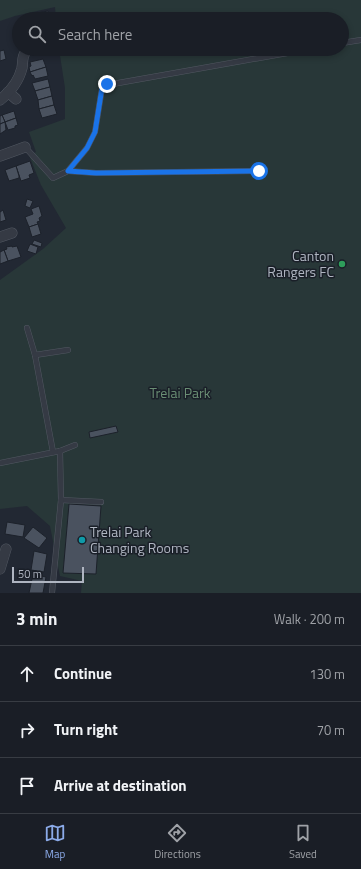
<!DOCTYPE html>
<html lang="en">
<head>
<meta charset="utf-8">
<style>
  :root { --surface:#1a1e26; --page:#272b32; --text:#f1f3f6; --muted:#9fa2a7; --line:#383c43; --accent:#8cabe9 }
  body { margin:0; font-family:"Titillium Web",sans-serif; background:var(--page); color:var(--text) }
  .scale { position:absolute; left:12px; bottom:10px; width:72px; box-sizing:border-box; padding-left:4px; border:2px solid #afb5c1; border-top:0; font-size:11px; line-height:14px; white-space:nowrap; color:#afb5c1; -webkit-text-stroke:3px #1a1f28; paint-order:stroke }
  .stop { position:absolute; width:12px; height:12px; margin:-9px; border:3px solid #1a73e8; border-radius:50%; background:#fff }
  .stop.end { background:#1a73e8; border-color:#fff; box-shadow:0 1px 4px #0008 }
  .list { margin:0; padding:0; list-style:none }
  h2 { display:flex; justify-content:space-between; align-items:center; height:52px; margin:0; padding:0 16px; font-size:17px }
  h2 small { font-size:13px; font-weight:400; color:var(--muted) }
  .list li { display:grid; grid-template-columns:26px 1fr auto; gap:12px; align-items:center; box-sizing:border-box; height:56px; padding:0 16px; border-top:1px solid var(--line) }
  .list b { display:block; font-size:15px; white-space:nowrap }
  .list em { font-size:13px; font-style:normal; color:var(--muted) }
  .icon { flex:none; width:22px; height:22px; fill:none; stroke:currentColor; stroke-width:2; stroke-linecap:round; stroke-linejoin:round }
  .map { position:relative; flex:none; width:361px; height:593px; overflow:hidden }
  .search { position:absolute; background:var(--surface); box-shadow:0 2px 6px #0003; left:12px; right:12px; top:12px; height:44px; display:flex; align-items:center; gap:10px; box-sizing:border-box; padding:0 14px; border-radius:22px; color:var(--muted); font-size:15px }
  .sheet { height:220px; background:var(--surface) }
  nav { display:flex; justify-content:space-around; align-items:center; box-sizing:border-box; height:56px; border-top:1px solid var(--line); background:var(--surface); font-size:11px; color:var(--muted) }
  nav a { display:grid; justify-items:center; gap:2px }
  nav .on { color:var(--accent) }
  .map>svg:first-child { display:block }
  .green { fill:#283738 }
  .building { fill:#4a525f; stroke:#1c212a }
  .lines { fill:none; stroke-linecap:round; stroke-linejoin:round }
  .lane-casing { stroke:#525862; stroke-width:6 }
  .street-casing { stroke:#525862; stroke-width:11 }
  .lane { stroke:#353a44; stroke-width:5 }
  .street { stroke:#353a44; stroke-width:10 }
  .route { stroke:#1a73e8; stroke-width:5 }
  .leisure-dot { fill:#2e9e5b; stroke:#1a1f28; stroke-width:1.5 }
  .culture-dot { fill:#0f9aa8; stroke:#1a1f28; stroke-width:1.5 }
  .labels { text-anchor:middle; stroke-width:3; stroke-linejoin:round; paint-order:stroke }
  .poi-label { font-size:14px; fill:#afb5c1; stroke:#1a1f28; text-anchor:end }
  .park-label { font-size:14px; fill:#6a8e74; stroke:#1a1f28 }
</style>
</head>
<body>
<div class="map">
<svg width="361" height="593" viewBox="0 0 361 593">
  <rect width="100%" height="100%" fill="#222833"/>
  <polygon class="green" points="0,0 361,0 361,593 81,593 82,581 60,576 50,526 27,506 0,509 0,280 43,249 66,228 41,185 29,155 36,152 29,132 65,119 65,88 59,49 342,49 342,19 56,19 55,7 15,16 0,21"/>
  <g class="building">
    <polygon points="48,11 50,19 23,19 27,18 26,15"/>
    <polygon points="4,50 6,59 0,61 0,51"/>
    <polygon points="43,59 46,67 30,72 29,67 31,66 30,62"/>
    <polygon points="46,67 48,76 35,79 33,75 32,76 30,72"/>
    <polygon points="48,79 50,87 35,91 32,83"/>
    <polygon points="50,87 52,96 38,100 35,91"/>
    <polygon points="52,96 54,105 39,109 38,100"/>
    <polygon points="54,105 57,114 42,118 39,109"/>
    <polygon points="14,111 16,118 5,122 2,115"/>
    <polygon points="2,115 5,122 0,124 0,116"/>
    <polygon points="16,118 18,125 15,126 15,128 8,130 5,122"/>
    <polygon points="5,122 6,130 0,134 0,124"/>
    <polygon points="30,161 34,173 29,175 30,178 21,181 16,166"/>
    <polygon points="16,166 19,176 19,178 9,181 5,170"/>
    <polygon points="27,199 33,201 30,208 25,206"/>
    <polygon points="39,206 42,216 39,218 40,221 37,222 38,224 29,227 25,217 33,214 31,209"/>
    <polygon points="3,210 6,220 0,222 0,212"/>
    <polygon points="38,224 41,234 32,237 29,227"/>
    <polygon points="34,240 42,243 41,247 32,244"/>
    <polygon points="30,244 38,247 36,254 27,251"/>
    <polygon points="12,246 12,247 17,246 21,257 8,261 4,250 7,249 6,247"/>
    <polygon points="4,250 8,261 0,264 0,252"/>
    <polygon points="116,426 118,432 90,438 89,432"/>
    <polygon points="69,504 101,506 96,574 63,573"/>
    <polygon points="7,522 25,525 23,537 5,534"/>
    <polygon points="33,527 47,538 39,548 24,538"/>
    <polygon points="34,551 47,554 44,572 31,570"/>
    <polygon points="33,574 46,577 43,593 29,593"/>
  </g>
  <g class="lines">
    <g class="lane-casing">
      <g id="lane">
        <polyline points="342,43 361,40"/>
        <polyline points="25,147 53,178 68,171 87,148 95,132 102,88 107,85 310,49"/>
        <polyline points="68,171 96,173 259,171"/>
        <polyline points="27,328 35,355 53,452"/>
        <polyline points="35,355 68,350"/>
        <polyline points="0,463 60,451 75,445"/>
        <polyline points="61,500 101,502"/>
        <polyline points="52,593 61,500 60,451"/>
      </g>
    </g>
    <g class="street-casing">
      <g id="street">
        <polyline points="8,92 16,99"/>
        <path d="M0,100C10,92 19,80 22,68C23,62 22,57 25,53"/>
        <polyline points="0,156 25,147"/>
        <polyline points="0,237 12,233"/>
        <polyline points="0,569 6,549"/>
      </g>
    </g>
    <use href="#lane" class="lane"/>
    <use href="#street" class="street"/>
  </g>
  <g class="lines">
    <polyline class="route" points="107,84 102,88 95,132 87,148 68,171 96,173 259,171"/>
  </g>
  <circle class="leisure-dot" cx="342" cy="264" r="4"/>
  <circle class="culture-dot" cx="82" cy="540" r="4"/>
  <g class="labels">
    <g class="poi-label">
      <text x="334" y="261">Canton<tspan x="334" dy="16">Rangers FC</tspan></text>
      <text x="90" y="537" text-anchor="start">Trelai Park<tspan x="90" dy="16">Changing Rooms</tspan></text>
    </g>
    <g class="park-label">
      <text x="180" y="398">Trelai Park</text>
    </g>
  </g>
</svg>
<div class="scale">50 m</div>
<div class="stop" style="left:259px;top:171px"></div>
<div class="stop end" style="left:107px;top:84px"></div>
<div class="search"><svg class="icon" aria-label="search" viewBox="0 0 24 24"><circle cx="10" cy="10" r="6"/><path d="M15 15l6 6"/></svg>Search here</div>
</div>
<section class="sheet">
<h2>3 min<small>Walk · 200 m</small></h2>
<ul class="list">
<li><svg class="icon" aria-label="ahead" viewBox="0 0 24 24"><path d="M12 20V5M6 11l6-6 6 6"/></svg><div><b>Continue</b></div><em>130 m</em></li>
<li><svg class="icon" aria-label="right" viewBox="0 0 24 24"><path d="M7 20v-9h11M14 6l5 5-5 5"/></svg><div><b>Turn right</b></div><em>70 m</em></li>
<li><svg class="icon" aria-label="arrive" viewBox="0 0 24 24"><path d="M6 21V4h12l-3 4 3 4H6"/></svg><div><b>Arrive at destination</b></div></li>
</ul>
</section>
<nav>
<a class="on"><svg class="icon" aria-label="map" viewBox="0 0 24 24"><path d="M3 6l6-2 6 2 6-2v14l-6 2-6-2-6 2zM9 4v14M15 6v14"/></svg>Map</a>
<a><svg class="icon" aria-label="directions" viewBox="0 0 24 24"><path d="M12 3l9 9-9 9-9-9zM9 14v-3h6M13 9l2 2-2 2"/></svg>Directions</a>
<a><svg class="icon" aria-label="saved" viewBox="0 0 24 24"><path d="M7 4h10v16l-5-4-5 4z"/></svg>Saved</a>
</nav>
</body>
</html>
